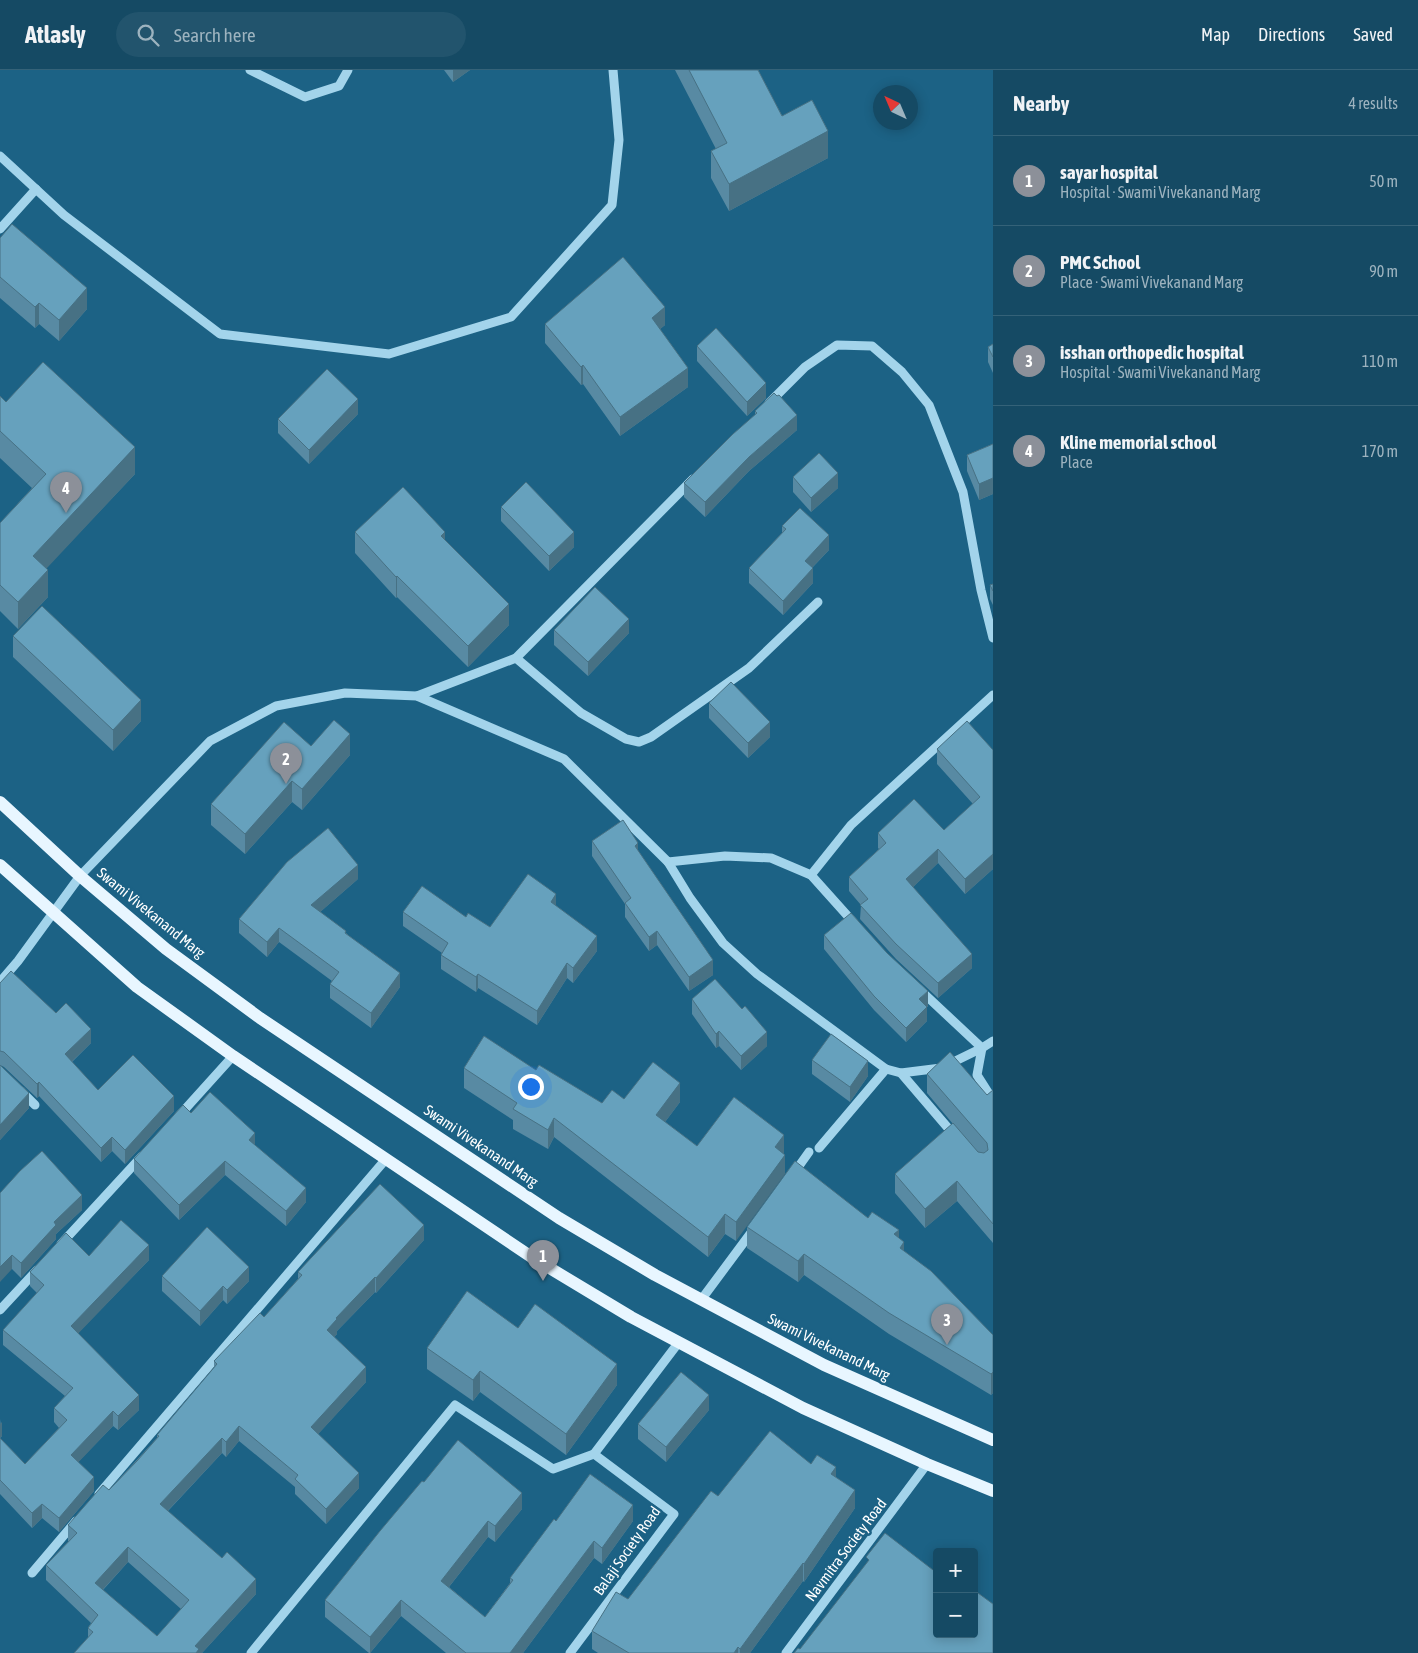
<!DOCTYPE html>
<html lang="en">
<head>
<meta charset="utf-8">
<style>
  :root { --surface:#154a64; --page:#22546d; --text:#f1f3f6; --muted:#9db3bf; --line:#346278; --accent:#8c9099 }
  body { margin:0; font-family:"Asap Condensed",sans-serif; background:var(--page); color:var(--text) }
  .controls { position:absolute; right:15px; bottom:15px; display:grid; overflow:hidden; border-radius:5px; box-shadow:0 2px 12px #0003 }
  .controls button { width:45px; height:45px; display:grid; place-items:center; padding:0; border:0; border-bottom:1px solid var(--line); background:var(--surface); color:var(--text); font:25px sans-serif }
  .compass { position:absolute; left:873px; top:15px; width:45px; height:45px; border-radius:50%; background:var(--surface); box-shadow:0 2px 12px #0003; rotate:316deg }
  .you { position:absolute; left:530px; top:1016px; width:18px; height:18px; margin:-12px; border:4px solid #fff; border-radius:50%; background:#1a73e8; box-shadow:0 0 0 8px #1a73e833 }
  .badge { display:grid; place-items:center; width:32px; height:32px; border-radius:50%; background:var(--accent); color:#fff; font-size:16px; font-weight:700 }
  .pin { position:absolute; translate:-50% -41px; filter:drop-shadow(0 1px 2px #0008) }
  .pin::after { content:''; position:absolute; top:26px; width:18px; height:15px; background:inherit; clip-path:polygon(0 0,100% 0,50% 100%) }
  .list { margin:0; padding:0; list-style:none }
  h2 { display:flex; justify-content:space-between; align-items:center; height:65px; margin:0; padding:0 20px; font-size:21px }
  h2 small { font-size:16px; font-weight:400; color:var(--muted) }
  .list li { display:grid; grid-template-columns:32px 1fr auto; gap:15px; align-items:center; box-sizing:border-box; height:90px; padding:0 20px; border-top:1px solid var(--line) }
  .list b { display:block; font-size:19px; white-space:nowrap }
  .list p { margin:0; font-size:16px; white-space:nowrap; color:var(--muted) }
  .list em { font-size:16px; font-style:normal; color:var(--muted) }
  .icon { flex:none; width:28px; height:28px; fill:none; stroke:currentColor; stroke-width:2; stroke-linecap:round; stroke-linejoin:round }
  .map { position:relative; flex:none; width:993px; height:1583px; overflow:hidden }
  header { display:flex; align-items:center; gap:30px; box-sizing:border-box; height:70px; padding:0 25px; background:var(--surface); border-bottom:1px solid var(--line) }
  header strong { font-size:24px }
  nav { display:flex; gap:28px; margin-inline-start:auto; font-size:18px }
  .search { width:350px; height:45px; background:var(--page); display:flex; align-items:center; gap:12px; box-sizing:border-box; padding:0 18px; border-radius:28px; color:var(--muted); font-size:19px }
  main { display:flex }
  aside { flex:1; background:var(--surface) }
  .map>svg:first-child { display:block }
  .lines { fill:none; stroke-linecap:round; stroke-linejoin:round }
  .minor { stroke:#a3d4eb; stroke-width:9 }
  .major { stroke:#e8f6ff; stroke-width:12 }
  .wall { fill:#588aa3; fill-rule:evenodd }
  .shaded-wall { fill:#477184 }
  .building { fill:#66a1bd; stroke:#477184; fill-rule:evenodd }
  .labels { text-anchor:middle; stroke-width:5; stroke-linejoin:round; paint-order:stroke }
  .street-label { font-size:15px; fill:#fff; stroke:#1c6285 }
</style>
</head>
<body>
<header>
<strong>Atlasly</strong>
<div class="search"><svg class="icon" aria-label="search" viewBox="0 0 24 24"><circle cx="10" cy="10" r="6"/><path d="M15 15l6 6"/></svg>Search here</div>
<nav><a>Map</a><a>Directions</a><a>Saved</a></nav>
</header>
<main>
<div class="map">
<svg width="993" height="1583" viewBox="0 0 993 1583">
  <rect width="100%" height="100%" fill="#1c6285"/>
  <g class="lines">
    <g class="minor">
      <polyline points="250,0 305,27 339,16 348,0"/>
      <polyline points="0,86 64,145 220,264 389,284 511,247 612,135 619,70 613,0"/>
      <polyline points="0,159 36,119"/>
      <polyline points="769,333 805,297 837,275 872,276 902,302 929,335 963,422 981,520 993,568"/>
      <polyline points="516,588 581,643 626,669 639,672 651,667 749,598 818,532"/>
      <polyline points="417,626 516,588 693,409"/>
      <polyline points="668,792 690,828 723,873 757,904 886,999 901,1003 941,998 982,978"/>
      <polyline points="811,805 854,853"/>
      <polyline points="0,912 18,891 80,806 210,671 276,636 345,623 417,626 564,689 668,792 725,786 771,788 811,805 851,755 993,625"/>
      <polyline points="919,919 982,978 993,971"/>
      <polyline points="982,978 977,1005 993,1030"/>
      <polyline points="901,1003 954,1065"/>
      <polyline points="21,1021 35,1035"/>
      <polyline points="178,1047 233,986"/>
      <polyline points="819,1078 886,999"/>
      <polyline points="794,1103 809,1082"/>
      <polyline points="61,1174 142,1086"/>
      <polyline points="701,1230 753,1160"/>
      <polyline points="0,1240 37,1200"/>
      <polyline points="99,1424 386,1089"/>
      <polyline points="32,1503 76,1451"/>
      <polyline points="251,1583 455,1335 553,1399 594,1384"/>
      <polyline points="570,1583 674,1444 594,1384 679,1272"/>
      <polyline points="786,1583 927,1394"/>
    </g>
    <g class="major">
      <polyline points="0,732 80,806 166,879 260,948 559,1148 655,1205 824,1295 993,1370"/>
      <polyline points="0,795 137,917 233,986 533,1188 631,1247 803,1338 927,1394 993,1421"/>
    </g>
  </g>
  <g class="wall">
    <polygon points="444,0 470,0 453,12"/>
    <polygon points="675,0 758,0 782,46 828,88 729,141 711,108 711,81 716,79"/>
    <polygon points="0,168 87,239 59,271 39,254 35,258 0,228"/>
    <polygon points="545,254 665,255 660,259 688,317 620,366 583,314 581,315 545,273"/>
    <polygon points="993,274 993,303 988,292 988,277"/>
    <polygon points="697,276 766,328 747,346 697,291"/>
    <polygon points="0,326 6,332 135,404 46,498 48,527 18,559 0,541 0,453 32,418 0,388"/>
    <polygon points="755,341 797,360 749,401 705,447 684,427 684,413 755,345"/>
    <polygon points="358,344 309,394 278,363 278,349"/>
    <polygon points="993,374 993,424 979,430 967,401 967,385"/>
    <polygon points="793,407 838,418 811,442 793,422"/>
    <polygon points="501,437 574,477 549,501 501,451"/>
    <polygon points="782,456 829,480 812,498 813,513 783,545 749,513 749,498 782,463"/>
    <polygon points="355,462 509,555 468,597 397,527 396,528 355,483"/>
    <polygon points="993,514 993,535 990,529 990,515"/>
    <polygon points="554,560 629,563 588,606 554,575"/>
    <polygon points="13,566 141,651 113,681 13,587"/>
    <polygon points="709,633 770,667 748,688 709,648"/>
    <polygon points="311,676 350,685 302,740 292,732 245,784 211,755 211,734"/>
    <polygon points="937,679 993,680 993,799 965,824 938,793 913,817 972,898 938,928 896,889 860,849 861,835 849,821 849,807 879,779 878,778 878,763 944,760 973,734 937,694"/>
    <polygon points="592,771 638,781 713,905 689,921 657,875 649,881 625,847 625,834 592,786"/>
    <polygon points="358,809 320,842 346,863 400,917 371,958 330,928 330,914 332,911 279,872 267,887 239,863 239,849"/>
    <polygon points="556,836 597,881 573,913 567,908 537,955 478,918 476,922 441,899 441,885 442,883 403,856 403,842 466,847 490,857"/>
    <polygon points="824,865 928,936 927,937 927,951 906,972 874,940 824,879"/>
    <polygon points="0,913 56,943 91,973 72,992 98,1020 174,1041 125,1094 112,1081 101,1092 39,1026 37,1028 4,997 0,995 29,1038 0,1070"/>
    <polygon points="692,929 767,976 741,1000 719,976 716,978 692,944"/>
    <polygon points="812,990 868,1006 850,1032 812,1004"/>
    <polygon points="464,998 536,1000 602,1033 624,1029 680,1032 665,1052 697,1076 784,1065 736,1171 725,1164 708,1187 554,1067 548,1079 513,1059 513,1050 464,1018"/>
    <polygon points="927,1004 987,1025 993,1020 993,1173 957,1131 925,1158 895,1123 895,1104 953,1054 927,1023"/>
    <polygon points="191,1043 255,1075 306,1132 286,1156 225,1105 179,1150 134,1103 134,1089"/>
    <polygon points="0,1123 82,1140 56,1164 56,1169 21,1208 12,1199"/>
    <polygon points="868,1148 899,1168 904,1181 993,1265 993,1323 991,1325 889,1264 804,1205 798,1212 747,1178 747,1157"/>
    <path d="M424,1170L376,1223L375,1222L337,1261V1264L334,1267L366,1312L318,1364L359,1418L326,1454L295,1424V1417L239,1371L226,1387L222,1383L168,1441L256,1524L202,1583H74L88,1568V1558L91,1553L46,1510V1495L69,1471H68V1455L109,1420L157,1368V1365L214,1298V1291L264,1247L298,1209V1202ZM128,1492L181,1539L157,1566L103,1520Z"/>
    <polygon points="89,1186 149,1190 78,1263 139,1340 118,1360 113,1356 78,1392 94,1421 59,1462 42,1448 32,1458 0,1424 0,1349 2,1366 0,1368 25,1394 59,1358 54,1352 54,1338 65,1326 3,1275 3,1260 37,1223 30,1216 30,1202"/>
    <polygon points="162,1206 249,1211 227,1234 223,1230 200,1256 162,1221"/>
    <polygon points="518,1258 617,1315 566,1385 480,1322 473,1331 427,1299 427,1278"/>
    <polygon points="709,1340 666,1392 638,1369 638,1354"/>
    <polygon points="811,1394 836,1407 855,1438 804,1512 803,1511 750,1583 598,1583 592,1579 592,1561 628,1529 718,1426"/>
    <polygon points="424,1412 522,1439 495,1472 488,1467 449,1517 485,1547 510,1513 510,1508 556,1451 633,1451 602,1494 594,1488 523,1583 446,1583 401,1546 370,1583 369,1583 325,1547 325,1530"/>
  </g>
  <g class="shaded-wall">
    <polygon points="453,0 470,0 453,12"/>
    <polygon points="828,61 828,88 729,141 729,114"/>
    <polygon points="87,218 87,239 59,271 59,250"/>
    <polygon points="39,233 39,254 35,258 35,237"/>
    <polygon points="665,237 665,255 652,266 652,248"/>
    <polygon points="583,295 583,314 581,315 581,297"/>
    <polygon points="688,298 688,317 620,366 620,347"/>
    <polygon points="766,313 766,328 747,346 747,332"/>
    <polygon points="358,329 358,344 309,394 309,380"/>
    <polygon points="797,345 797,360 749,401 705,447 705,432 749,387"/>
    <polygon points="135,377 135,404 33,513 33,486"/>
    <polygon points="838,403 838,418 811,442 811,428"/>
    <polygon points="993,408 993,424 979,430 979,414"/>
    <polygon points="445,462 445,483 441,466"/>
    <polygon points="574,462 574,477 549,501 549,486"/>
    <polygon points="829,465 829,480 805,505 805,491"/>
    <polygon points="813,498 813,513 783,545 783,531"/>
    <polygon points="48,500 48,527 18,559 18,532"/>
    <polygon points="397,506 397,527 396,528 396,507"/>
    <polygon points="509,534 509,555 468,597 468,576"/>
    <polygon points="629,549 629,563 588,606 588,592"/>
    <polygon points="141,630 141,651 113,681 113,660"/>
    <polygon points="770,652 770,667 748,688 748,673"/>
    <polygon points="350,664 350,685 302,740 302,719"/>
    <polygon points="292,711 292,732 245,784 245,764"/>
    <polygon points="638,773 638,788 635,776"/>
    <polygon points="938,779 938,793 906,824 906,809"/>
    <polygon points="993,784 993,799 965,824 965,809"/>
    <polygon points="358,795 358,809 311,850 311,835"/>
    <polygon points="556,824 556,838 551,832"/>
    <polygon points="279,858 279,872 267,887 267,872"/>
    <polygon points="657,861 657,875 649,881 649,867"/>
    <polygon points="597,866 597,881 573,913 573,898"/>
    <polygon points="972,884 972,898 938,928 938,913"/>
    <polygon points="713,890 713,905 689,921 689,907"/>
    <polygon points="567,893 567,908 537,955 537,941"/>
    <polygon points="400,903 400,917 371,958 371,943"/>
    <polygon points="478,904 478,918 476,922 476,907"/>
    <polygon points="928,921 928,936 927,937 927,951 906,972 906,958 919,929"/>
    <polygon points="91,959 91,973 65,998 65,984"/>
    <polygon points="719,961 719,976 716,978 716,964"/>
    <polygon points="767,962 767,976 741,1000 741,986"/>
    <polygon points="868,991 868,1006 850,1032 850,1017"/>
    <polygon points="39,1012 39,1026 37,1028 37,1014"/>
    <polygon points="680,1013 680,1032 656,1064 656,1045"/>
    <polygon points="29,1023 29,1038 0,1070 0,1055"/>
    <polygon points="174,1026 174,1041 125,1094 125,1080"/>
    <polygon points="554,1048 554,1067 548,1079 548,1060"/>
    <polygon points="255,1063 255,1078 249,1070"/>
    <polygon points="784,1065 784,1084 775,1077"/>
    <polygon points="112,1067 112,1081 101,1092 101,1078"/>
    <polygon points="785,1085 785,1104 736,1171 736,1152"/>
    <polygon points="225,1091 225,1105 179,1150 179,1135"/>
    <polygon points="957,1111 957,1131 925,1158 925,1139"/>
    <polygon points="306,1118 306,1132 286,1156 286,1141"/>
    <polygon points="82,1125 82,1140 56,1164 56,1169 21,1208 21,1193 54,1152"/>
    <polygon points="725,1144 725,1164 708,1187 708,1167"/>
    <polygon points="424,1155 424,1170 376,1223 376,1208"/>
    <polygon points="899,1160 899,1181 894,1164"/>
    <polygon points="904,1172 904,1193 900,1178"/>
    <polygon points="149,1175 149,1190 71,1271 71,1256"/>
    <polygon points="804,1184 804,1205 798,1212 798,1191"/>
    <polygon points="12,1185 12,1199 0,1212 0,1197"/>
    <polygon points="249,1197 249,1211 227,1234 227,1220"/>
    <polygon points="375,1207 375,1222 337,1261 337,1264 327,1276 327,1260 336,1248"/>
    <polygon points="223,1216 223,1230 200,1256 200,1241"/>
    <polygon points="617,1294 617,1315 566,1385 566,1364"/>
    <polygon points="366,1297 366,1312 311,1372 311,1357"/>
    <polygon points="480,1301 480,1322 473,1331 473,1310"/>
    <polygon points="993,1302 993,1323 991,1325 991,1304"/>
    <polygon points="139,1325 139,1340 118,1360 118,1346"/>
    <polygon points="709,1325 709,1340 666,1392 666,1377"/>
    <polygon points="113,1341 113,1356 71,1400 71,1385"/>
    <polygon points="2,1352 2,1366 0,1368 0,1354"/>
    <polygon points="239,1356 239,1371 226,1387 226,1372"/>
    <polygon points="222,1368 222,1383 160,1449 160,1434"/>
    <polygon points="836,1397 836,1416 831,1404"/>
    <polygon points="359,1403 359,1418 326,1454 326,1439"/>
    <polygon points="94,1407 94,1421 59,1462 59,1448"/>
    <polygon points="855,1420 855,1438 804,1512 804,1494"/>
    <polygon points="522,1423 522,1439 495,1472 495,1456"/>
    <polygon points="42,1434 42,1448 32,1458 32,1443"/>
    <polygon points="633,1435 633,1451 602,1494 602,1478"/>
    <polygon points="488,1451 488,1467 441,1527 441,1511"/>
    <polygon points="594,1471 594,1488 523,1583 510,1583"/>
    <polygon points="128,1477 128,1492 95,1528 95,1513"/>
    <polygon points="803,1493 803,1511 750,1583 740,1583 740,1579"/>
    <polygon points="256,1509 256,1524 202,1583 195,1583 195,1576"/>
    <polygon points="401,1530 401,1546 370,1583 370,1567"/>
    <polygon points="738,1577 738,1583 734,1583"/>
  </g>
  <g class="building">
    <polygon points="689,0 758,0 782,46 812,30 828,61 729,114 711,81 727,73"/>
    <polygon points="12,154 87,218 59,250 39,233 35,237 0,207 0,168"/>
    <polygon points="623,187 665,237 652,248 688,298 620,347 583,295 581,297 545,254"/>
    <polygon points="716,258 766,313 747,332 697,276"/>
    <polygon points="993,274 993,287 988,277"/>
    <polygon points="43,292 135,377 33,486 48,500 18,532 0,515 0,453 46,404 0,361 0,326 6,332"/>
    <polygon points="327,299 358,329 309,380 278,349"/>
    <polygon points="774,323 777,326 779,325 797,345 749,387 705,432 684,413 733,364 757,343 755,341"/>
    <polygon points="993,374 993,408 979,414 967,385"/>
    <polygon points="819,383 838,403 811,428 793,407"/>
    <polygon points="526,412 574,462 549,486 501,437"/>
    <polygon points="403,417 445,462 441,466 509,534 468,576 397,506 396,507 355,462"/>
    <polygon points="800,438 829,465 805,491 813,498 783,531 749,498 786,459 782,456"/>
    <polygon points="993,514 993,521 990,515"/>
    <polygon points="595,517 629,549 588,592 554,560"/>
    <polygon points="42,536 141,630 113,660 13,566"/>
    <polygon points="731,612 770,652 748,673 709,633"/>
    <polygon points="334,650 350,664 302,719 292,711 245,764 211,734 284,652 311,676"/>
    <polygon points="967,651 993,680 993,784 965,809 938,779 906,809 972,884 938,913 896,874 860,835 868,829 849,807 886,773 878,763 914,729 944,760 980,727 937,679"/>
    <polygon points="623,750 638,773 635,776 713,890 689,907 657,861 649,867 625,833 631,828 592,771"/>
    <polygon points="328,758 358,795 311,835 346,861 345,863 400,903 371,943 330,914 339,902 279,858 267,872 239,849 287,792"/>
    <polygon points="528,804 556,824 551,832 597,866 573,898 567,893 537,941 478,904 476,907 441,885 448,873 403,842 422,816 466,847 468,843 490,857"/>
    <polygon points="851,843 887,883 928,921 919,929 927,937 906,958 874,926 824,865"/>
    <polygon points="11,901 56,943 66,933 91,959 65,984 98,1020 133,985 174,1026 125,1080 112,1067 101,1078 39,1012 37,1014 4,982 0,981 0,913"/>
    <polygon points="715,909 742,939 745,936 767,962 741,986 719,961 716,964 692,929"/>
    <polygon points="831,964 868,991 850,1017 812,990"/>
    <polygon points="484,966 536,1000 539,995 602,1033 612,1020 624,1029 653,992 680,1013 656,1045 697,1076 734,1027 784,1065 775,1077 785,1085 736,1152 725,1144 708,1167 554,1048 548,1060 513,1039 517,1033 464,998"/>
    <polygon points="950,982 987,1025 993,1020 993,1154 957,1111 925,1139 895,1104 953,1053 978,1082 984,1083 988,1080 987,1073 927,1004"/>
    <polygon points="0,995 29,1023 0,1055"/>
    <polygon points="210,1022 255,1063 249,1070 306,1118 286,1141 225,1091 179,1135 134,1089 183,1035 191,1043"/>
    <polygon points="42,1081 82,1125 54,1152 56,1155 21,1193 12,1185 0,1197 0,1123 20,1101"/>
    <polygon points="795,1091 868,1148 872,1142 899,1160 894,1164 904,1172 900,1178 931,1201 993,1265 993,1302 991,1304 889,1243 804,1184 798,1191 747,1157"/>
    <path d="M380,1114L424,1155L376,1208L375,1207L336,1248L337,1249L327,1260L366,1297L311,1357L359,1403L326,1439L295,1409L298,1405L239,1356L226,1372L222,1368L160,1434L222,1488L227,1482L256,1509L195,1576L199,1579L196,1583H74L93,1562L88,1558L98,1545L46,1495L77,1463L68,1455L103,1415L109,1420L137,1391L159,1366L157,1365L217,1294L214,1291L260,1243L264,1247L302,1205L298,1202ZM128,1477L189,1530L157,1566L95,1513Z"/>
    <polygon points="121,1150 149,1175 71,1256 139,1325 118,1346 113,1341 71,1385 94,1407 59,1448 42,1434 32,1443 0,1410 0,1368 25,1394 67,1350 54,1338 73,1318 3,1260 44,1215 30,1202 66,1163 89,1186"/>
    <polygon points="207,1157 249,1197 227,1220 223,1216 200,1241 162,1206"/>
    <polygon points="467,1221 518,1258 535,1234 617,1294 566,1364 480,1301 473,1310 427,1278"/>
    <polygon points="681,1302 709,1325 666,1377 638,1354"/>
    <polygon points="770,1361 811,1394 817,1385 836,1397 831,1404 855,1420 804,1494 803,1493 740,1579 738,1577 734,1583 629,1583 592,1561 616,1522 628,1529 711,1421 718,1426"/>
    <polygon points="458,1370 522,1423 495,1456 488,1451 441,1511 485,1547 513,1510 510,1508 554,1449 556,1451 590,1404 633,1435 602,1478 594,1471 510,1583 466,1583 401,1530 370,1567 325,1530 380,1461 422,1411 424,1412"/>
    <polygon points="885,1463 937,1503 937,1564 974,1564 974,1520 993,1534 993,1583 794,1583 798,1578 800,1579 869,1490 866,1487"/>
  </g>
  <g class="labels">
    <g class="street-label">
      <text transform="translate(151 843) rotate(39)" y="5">Swami Vivekanand Marg</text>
      <text transform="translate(481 1076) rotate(34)" y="5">Swami Vivekanand Marg</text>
      <text transform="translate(829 1277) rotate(26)" y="5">Swami Vivekanand Marg</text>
      <text transform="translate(846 1480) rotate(-53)" y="5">Navmitra Society Road</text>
      <text transform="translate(627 1481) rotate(-55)" y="5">Balaji Society Road</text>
    </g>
  </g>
</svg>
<div class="controls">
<button>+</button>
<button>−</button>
</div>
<svg class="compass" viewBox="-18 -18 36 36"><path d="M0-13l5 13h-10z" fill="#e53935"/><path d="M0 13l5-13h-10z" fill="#9db3bf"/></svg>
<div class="you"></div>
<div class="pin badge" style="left:543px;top:1211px">1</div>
<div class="pin badge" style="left:286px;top:714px">2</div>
<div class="pin badge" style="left:947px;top:1275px">3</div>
<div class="pin badge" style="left:66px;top:443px">4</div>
</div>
<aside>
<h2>Nearby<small>4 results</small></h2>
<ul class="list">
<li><span class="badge">1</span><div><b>sayar hospital</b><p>Hospital · Swami Vivekanand Marg</p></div><em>50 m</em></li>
<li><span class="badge">2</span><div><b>PMC School</b><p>Place · Swami Vivekanand Marg</p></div><em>90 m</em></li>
<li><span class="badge">3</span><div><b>isshan orthopedic hospital</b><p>Hospital · Swami Vivekanand Marg</p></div><em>110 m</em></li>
<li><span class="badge">4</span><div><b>Kline memorial school</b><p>Place</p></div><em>170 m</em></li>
</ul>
</aside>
</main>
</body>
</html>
